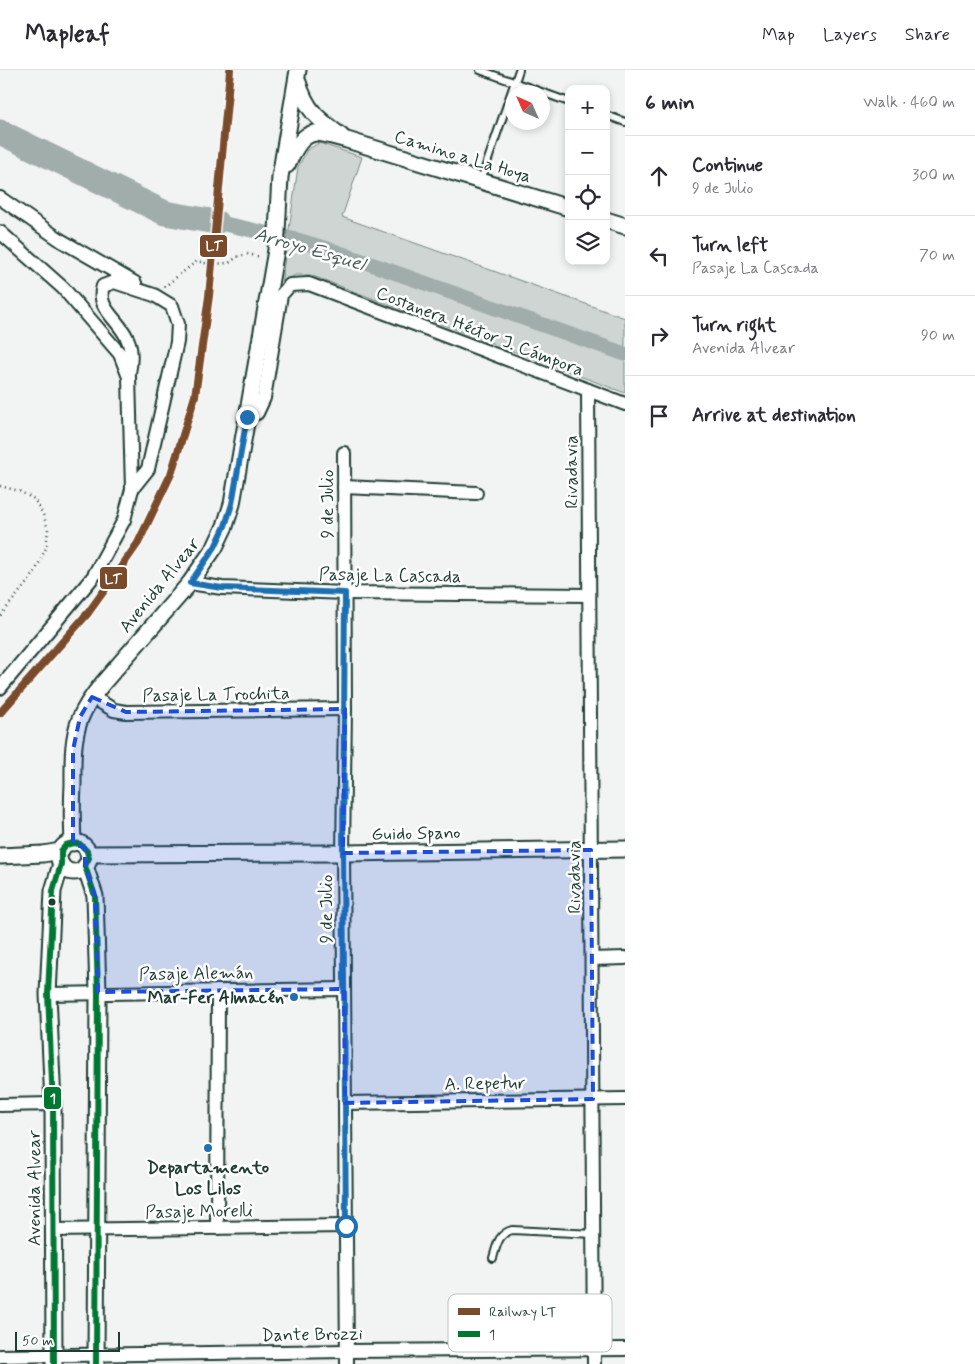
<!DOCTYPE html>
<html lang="en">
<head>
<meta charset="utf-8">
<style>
  :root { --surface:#fff; --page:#f2f2f3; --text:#2b2b33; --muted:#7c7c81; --line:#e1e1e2 }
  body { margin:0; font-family:Mynerve,sans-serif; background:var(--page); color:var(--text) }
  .controls { position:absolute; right:15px; top:15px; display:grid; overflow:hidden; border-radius:10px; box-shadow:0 2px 8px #0003 }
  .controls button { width:45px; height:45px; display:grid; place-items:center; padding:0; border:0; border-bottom:1px solid var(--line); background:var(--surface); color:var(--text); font:25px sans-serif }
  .compass { position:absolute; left:505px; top:15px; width:45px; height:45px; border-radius:50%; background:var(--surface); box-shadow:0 2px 8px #0003; rotate:315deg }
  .scale { position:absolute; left:15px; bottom:12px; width:105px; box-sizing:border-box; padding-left:5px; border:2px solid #1f3d34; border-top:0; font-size:14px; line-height:18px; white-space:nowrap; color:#1f3d34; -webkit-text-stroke:4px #fff; paint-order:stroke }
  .stop { position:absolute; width:15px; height:15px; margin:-11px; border:4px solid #1f6fb2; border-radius:50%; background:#fff }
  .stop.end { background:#1f6fb2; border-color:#fff; box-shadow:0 1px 5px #0008 }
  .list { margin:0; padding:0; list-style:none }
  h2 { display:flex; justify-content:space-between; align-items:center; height:65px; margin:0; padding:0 20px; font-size:21px }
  h2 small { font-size:16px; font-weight:400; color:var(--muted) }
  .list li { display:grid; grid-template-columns:32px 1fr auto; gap:15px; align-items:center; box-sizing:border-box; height:80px; padding:0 20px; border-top:1px solid var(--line) }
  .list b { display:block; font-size:19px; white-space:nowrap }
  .list p { margin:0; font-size:16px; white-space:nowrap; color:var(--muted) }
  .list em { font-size:16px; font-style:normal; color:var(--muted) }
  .icon { flex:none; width:28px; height:28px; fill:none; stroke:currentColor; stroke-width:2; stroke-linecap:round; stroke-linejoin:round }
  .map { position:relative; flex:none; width:625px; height:1294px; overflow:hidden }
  header { display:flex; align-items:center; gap:30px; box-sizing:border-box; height:70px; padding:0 25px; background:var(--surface); border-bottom:1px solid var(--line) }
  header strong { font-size:24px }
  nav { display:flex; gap:28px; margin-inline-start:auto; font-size:18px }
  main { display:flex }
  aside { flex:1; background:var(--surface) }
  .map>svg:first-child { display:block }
  .green { fill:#ced5d3; stroke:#768984 }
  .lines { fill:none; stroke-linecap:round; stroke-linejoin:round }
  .canal { stroke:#a1adaa; stroke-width:15 }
  .river { stroke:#a1adaa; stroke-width:25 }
  .service-casing { stroke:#1f3d34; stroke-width:10 }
  .minor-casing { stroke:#1f3d34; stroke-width:16 }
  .tertiary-casing { stroke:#1f3d34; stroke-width:19 }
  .path { stroke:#1f3d34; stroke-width:2.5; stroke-dasharray:1 4; stroke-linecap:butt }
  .service { stroke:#fff; stroke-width:6 }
  .minor { stroke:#fff; stroke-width:12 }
  .tertiary { stroke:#fff; stroke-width:15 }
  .bus-1-casing { stroke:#fff; stroke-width:10 }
  .bus-1 { stroke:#007731; stroke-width:6 }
  .rail-1-casing { stroke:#fff; stroke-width:11 }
  .rail-1 { stroke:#7a4b2a; stroke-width:8 }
  .route { stroke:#1f6fb2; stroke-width:6 }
  .marked { fill:#1d4ed8; fill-opacity:0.2; stroke:#1d4ed8; stroke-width:4; stroke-dasharray:10 6; stroke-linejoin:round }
  .bus-dot { fill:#1f3d34; stroke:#fff; stroke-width:2 }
  .poi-dot { fill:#1f6fb2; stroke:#fff; stroke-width:2 }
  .labels { text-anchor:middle; stroke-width:5; stroke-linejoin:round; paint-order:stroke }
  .street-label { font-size:18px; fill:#1f3d34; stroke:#fff }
  .poi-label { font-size:18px; font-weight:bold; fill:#1f3d34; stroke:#fff; text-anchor:end }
  .water-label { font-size:19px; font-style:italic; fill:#465f57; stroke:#fff }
  .key { fill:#fff; stroke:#bcc5c2; stroke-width:1 }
  .key-label { font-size:14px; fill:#1f3d34 }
  .line-badge { stroke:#fff; stroke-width:2 }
  .badge-label { font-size:14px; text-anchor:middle; font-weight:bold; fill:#fff }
</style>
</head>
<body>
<header>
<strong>Mapleaf</strong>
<nav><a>Map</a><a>Layers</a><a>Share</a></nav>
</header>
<main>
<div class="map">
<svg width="625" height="1294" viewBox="0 0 625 1294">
  <rect width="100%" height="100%" fill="#f2f3f3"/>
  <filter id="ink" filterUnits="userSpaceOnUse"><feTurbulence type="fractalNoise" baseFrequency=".02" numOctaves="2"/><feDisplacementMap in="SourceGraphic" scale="10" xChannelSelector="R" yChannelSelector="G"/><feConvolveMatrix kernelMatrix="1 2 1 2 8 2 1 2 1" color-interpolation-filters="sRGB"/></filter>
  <g filter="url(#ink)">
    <polygon class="green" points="319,73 362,87 342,147 625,248 625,323 310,205 295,205 281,215 298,97 307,80"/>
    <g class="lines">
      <polyline class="canal" points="216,152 297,170 337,182 625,284"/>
      <polyline class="river" points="0,62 165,143 216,152"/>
      <g class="service-casing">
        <g id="service">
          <polyline points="480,0 569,32"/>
          <polyline points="606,45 625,52"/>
          <polyline points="481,110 519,0"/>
          <path d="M493,1188C497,1175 498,1164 512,1160L594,1164"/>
        </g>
      </g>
      <g class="minor-casing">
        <g id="minor">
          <polyline points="0,128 62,171 135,213"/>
          <polyline points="0,162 63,218 120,284 129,307 132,419 124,450 93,507 0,618"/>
          <path d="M129,303C131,293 132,283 129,273C122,250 95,240 103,216L114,212L154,225L172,236L178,254L177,272L148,399L132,419"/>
          <polyline points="588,320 594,1294"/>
          <polyline points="247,347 257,343 264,328 281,225 290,215 309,214 625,334"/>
          <polyline points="344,383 345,639 343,783 347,1294"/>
          <polyline points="344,417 476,423"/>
          <polyline points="190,513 222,518 345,523 589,525"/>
          <polyline points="92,627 114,640 126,642 345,639"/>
          <polyline points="592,889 625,888"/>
          <polyline points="48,924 344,919"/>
          <polyline points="345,1033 625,1029"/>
          <polyline points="0,1035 53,1034"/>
          <polyline points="217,1158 218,921"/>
          <polyline points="52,1160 346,1156"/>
          <polyline points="0,1286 347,1281 625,1279"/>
        </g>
      </g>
      <g class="tertiary-casing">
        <g id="tertiary">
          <path d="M298,12C306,40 318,49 341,66"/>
          <path d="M287,95C293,83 300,65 315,63C323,63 339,68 347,70L569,138"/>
          <polyline points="606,150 625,156"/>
          <circle cx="74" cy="787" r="15"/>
          <path d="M73,773C72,753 72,734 73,714C73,692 72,670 80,649C85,636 94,624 103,613L190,513L215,477L225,456L232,434L276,180L280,107L298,0"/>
          <polyline points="88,784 343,783 625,779"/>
          <polyline points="0,786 43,784 61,781"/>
          <polyline points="85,796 95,826 98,922 96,1294"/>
          <polyline points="54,1294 53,1034 48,924 53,821 61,794"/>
        </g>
      </g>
      <g class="path">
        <polyline points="164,217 197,191 209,194 229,193 237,187 247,184 261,187"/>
        <polyline points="0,416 19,421 34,429 43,444 48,459 46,478 34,504 0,546"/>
      </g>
      <use href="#service" class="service"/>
      <use href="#minor" class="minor"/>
      <use href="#tertiary" class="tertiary"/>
      <g class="bus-1-casing">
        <polyline id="bus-1" points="54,1294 53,1034 48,924 53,821 61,794 61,781 66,775 73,773 80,774 87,781 89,788 85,796 95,826 98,922 96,1294"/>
      </g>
      <use href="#bus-1" class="bus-1"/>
      <g class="rail-1-casing">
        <polyline id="rail-1" points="0,643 88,543 124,493 138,473 171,404 195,326 209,226 230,0"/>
      </g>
      <use href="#rail-1" class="rail-1"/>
    </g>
  </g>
  <g class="lines" filter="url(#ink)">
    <polyline class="route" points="247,347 232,434 225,456 215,477 190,513 222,518 345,523 343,783 346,1156"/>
  </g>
  <path class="marked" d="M92,627L126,642L345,639L343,783L591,780L593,1029L345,1033L344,919L98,922L95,826L85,796V778L73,773V680L80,647Z"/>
  <circle class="bus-dot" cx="52" cy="832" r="4.5"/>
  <g class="poi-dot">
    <circle cx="294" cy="927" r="5"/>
    <circle cx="208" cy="1078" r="5"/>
  </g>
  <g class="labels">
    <g class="street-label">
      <text transform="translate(463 86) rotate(17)" y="6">Camino a La Hoya</text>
      <text transform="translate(480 261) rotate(21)" y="6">Costanera Héctor J. Cámpora</text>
      <text transform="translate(571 402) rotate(-90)" y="6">Rivadavia</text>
      <text transform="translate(327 434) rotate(-90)" y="6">9 de Julio</text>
      <text transform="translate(390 505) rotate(1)" y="6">Pasaje La Cascada</text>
      <text transform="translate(159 515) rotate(-51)" y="6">Avenida Alvear</text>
      <text transform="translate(216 624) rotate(-1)" y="6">Pasaje La Trochita</text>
      <text transform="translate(416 763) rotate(-1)" y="6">Guido Spano</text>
      <text transform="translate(574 807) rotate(-90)" y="6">Rivadavia</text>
      <text transform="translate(326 839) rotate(-90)" y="6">9 de Julio</text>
      <text transform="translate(196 903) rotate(-1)" y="6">Pasaje Alemán</text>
      <text transform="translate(485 1013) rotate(-1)" y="6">A. Repetur</text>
      <text transform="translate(34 1118) rotate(-90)" y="6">Avenida Alvear</text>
      <text transform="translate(199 1141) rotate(-1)" y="6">Pasaje Morelli</text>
      <text transform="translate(312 1264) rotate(-1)" y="6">Dante Brozzi</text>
    </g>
    <g class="poi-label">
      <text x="284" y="933">Mar-Fer Almacén</text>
      <text x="208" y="1103" text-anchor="middle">Departamento<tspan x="208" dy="21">Los Lilos</tspan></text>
    </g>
    <g class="water-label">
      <text transform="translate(310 178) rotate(16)" y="7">Arroyo Esquel</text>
    </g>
  </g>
  <rect x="448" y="1224" width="164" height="58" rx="8" class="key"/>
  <rect x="458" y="1238" width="22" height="7" fill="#7a4b2a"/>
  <rect x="458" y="1261" width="22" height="6" fill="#007731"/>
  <g class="key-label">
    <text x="489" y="1246">Railway LT</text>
    <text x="489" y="1269">1</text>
  </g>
  <g class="line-badge">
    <rect x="199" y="164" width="29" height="24" rx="5" fill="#7a4b2a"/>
    <rect x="99" y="496" width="29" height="24" rx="5" fill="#7a4b2a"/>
    <rect x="43" y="1016" width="19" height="24" rx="5" fill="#007731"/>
  </g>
  <g class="badge-label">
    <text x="214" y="180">LT</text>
    <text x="113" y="513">LT</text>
    <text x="53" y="1033">1</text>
  </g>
</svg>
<div class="controls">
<button>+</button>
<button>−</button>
<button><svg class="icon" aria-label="locate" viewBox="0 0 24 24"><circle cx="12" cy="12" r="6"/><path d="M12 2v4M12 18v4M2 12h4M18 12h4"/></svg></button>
<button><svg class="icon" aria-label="layers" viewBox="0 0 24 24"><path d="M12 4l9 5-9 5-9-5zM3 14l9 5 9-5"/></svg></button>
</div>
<svg class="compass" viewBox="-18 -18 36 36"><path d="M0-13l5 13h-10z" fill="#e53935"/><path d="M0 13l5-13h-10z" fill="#7c7c81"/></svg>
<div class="scale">50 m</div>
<div class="stop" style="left:346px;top:1156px"></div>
<div class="stop end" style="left:247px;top:347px"></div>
</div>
<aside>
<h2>6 min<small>Walk · 460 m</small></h2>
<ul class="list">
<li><svg class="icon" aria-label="ahead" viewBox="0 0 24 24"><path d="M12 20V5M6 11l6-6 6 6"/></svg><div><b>Continue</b><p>9 de Julio</p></div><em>300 m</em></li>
<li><svg class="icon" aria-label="left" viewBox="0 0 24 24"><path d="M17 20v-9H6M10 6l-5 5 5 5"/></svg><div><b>Turn left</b><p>Pasaje La Cascada</p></div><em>70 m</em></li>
<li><svg class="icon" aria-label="right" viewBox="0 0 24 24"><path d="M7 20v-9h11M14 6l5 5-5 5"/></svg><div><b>Turn right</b><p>Avenida Alvear</p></div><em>90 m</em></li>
<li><svg class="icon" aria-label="arrive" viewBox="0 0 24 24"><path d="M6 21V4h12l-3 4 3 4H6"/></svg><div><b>Arrive at destination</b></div></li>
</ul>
</aside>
</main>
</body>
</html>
